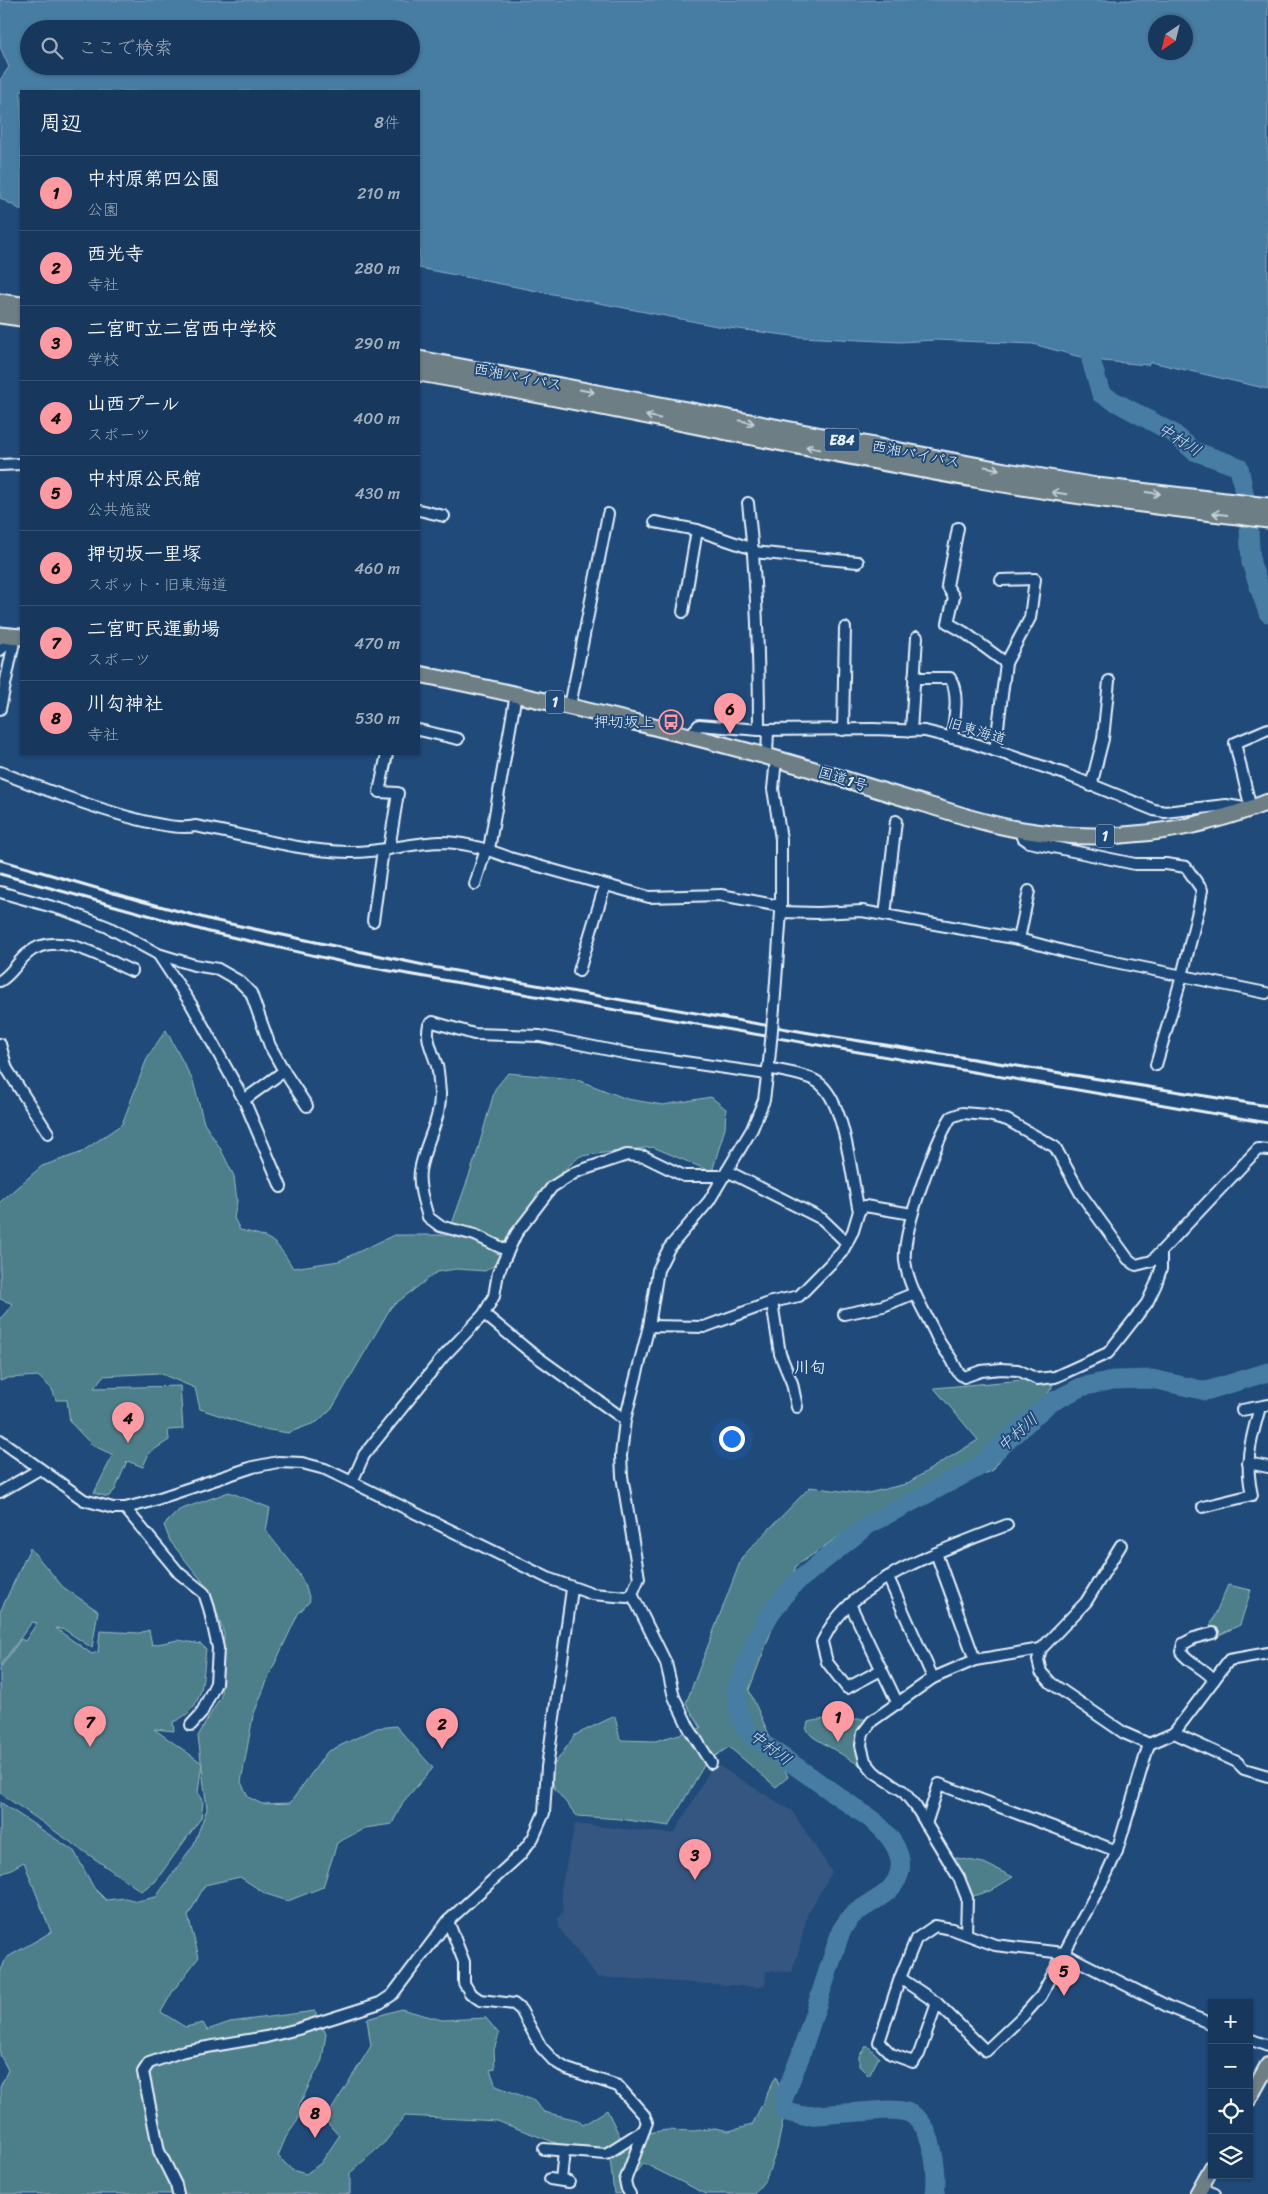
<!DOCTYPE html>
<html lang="ja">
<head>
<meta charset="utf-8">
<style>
  :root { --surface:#17385c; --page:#203f62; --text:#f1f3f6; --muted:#9eacbb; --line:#365272; --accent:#ff9aa2 }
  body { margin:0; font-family:Sriracha,"Klee One",sans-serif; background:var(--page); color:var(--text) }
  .controls { position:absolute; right:15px; bottom:15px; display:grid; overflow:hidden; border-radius:0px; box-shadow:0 1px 4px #0004 }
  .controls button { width:45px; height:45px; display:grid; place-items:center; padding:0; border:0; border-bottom:1px solid var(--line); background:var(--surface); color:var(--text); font:25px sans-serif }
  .compass { position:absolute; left:1148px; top:15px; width:45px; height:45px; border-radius:50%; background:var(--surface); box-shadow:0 1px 4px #0004; rotate:215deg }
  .you { position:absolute; left:731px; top:1438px; width:18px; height:18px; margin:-12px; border:4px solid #fff; border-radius:50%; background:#1a73e8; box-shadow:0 0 0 8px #1a73e833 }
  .badge { display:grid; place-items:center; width:32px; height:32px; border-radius:50%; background:var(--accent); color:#111; font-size:16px; font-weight:700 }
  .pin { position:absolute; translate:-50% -41px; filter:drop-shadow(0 1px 2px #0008) }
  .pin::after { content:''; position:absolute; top:26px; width:18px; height:15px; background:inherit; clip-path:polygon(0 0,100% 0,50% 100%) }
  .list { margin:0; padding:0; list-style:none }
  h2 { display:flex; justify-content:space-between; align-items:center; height:65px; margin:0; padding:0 20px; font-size:21px }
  h2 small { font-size:16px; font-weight:400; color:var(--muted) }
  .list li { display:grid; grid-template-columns:32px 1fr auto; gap:15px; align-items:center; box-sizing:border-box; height:75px; padding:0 20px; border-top:1px solid var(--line) }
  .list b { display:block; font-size:19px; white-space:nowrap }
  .list p { margin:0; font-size:16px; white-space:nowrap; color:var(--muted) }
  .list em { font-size:16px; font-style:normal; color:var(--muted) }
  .icon { flex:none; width:28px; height:28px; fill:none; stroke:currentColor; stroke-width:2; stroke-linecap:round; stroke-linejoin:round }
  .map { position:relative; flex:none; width:1268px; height:2194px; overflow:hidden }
  .search { position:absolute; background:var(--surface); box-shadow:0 1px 4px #0004; left:20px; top:20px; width:400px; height:55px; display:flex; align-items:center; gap:12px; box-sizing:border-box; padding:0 18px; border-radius:28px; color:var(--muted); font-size:19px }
  .panel { position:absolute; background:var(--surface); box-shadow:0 1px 4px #0004; left:20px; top:90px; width:400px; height:665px; border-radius:0px }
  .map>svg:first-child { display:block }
  .built { fill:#365681 }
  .green { fill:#4e7f8a; stroke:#9bb8c1 }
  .water { fill:#477da3; stroke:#87abc5; fill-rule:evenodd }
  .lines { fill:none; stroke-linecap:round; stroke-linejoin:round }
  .river { stroke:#477da3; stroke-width:19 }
  .minor-casing { stroke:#e8f1f8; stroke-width:14 }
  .major-casing { stroke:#e8f1f8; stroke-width:18 }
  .highway-casing { stroke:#e8f1f8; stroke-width:19 }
  .minor { stroke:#1f4a7a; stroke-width:10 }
  .major { stroke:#6d7e84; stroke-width:14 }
  .highway { stroke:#6d7e84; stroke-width:15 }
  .rail { stroke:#e8f1f8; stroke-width:3 }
  .minor-bridge-casing { stroke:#e8f1f8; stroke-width:14; stroke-linecap:butt }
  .minor-bridge { stroke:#1f4a7a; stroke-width:10 }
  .oneway { stroke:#c3ced5 }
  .labels { text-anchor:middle; stroke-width:4; stroke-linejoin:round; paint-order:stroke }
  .shield { fill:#1f4a7a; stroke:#acbfd2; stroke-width:1 }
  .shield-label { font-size:14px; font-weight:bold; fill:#e8f1f8 }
  .street-label { font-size:15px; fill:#e8f1f8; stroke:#1f4a7a }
  .poi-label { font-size:15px; fill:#e8f1f8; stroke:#1f4a7a; text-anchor:end }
  .water-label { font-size:16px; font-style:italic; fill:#d0e0eb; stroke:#1f4a7a }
  .neighbourhood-label { font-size:16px; font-weight:bold; fill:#e8f1f8; stroke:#1f4a7a }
</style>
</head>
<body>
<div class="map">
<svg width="1268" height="2194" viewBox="0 0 1268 2194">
  <rect width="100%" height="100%" fill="#1f4a7a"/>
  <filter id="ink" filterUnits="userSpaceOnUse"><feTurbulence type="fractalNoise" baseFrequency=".02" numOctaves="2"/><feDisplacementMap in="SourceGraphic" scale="10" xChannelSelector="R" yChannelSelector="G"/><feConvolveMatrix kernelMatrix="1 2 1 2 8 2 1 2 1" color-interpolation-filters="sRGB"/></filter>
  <g filter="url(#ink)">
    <polygon class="built" points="714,1763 792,1811 832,1872 807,1915 799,1950 792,1972 766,1971 765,1985 760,1987 597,1977 559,1928 558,1918 563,1912 561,1889 575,1824 674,1834"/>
    <g class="green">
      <path d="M166,1030L193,1081L204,1123L220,1148L234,1176L237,1201L234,1218L240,1230C272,1237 276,1240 293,1268L339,1261L394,1235H448L476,1156L495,1089L508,1073L575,1079L627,1099L663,1105L711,1097L726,1109L725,1128L712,1172L653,1147L580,1156L536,1195L513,1253L485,1271L456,1269L437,1272L391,1307L333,1407L317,1422L288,1433L257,1428L200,1409L195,1388L159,1373L103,1376L94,1388L180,1386L183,1429L168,1430L169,1440L149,1453L143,1467L127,1461L115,1490L108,1497L94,1493L113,1455L92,1445L70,1422L67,1400H56L52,1389L38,1376L8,1378L0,1381V1319L13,1304L0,1299V1202L42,1166L80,1153L122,1124L148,1056Z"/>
      <polygon points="1023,1380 1054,1381 1051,1389 992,1471 867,1517 796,1566 749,1690 788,1777 776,1787 729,1747 706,1762 669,1826 620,1819 577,1816 554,1788 551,1769 575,1735 615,1716 620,1740 655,1741 701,1728 686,1703 742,1557 810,1487 864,1494 906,1484 978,1440 934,1388"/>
      <path d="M229,1492L270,1508L266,1531C283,1554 304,1573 310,1601L298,1614L269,1676L253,1716L241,1782L248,1797L262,1804L290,1803L327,1752L377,1728L396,1726L433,1768L403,1802L392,1824L365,1828L337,1843L323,1887L288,1901L266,1894L240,1877L205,1885L188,1916L199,1957L173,1991L161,2012L185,2027L203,2023L207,2030L230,2022L315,2011L326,2034L322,2060L299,2105L298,2120L286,2137L278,2156L292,2170L306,2174L321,2163L339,2136L325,2120L371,2046L367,2019L401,2009L442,2020L486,2018L499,2034L494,2050L495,2069L490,2070L496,2086L533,2100L544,2112L578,2120L583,2125L607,2110L620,2137L667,2130L694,2131L715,2128L729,2131L752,2125L776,2076L781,2093L783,2121L777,2149L766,2179L754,2194H706L643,2163L620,2194H614L610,2159L572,2149L497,2121L405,2116L385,2142L350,2173V2194H0V2087L8,2070L0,2055V1973L6,1958L51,1932L24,1862L0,1875V1802L74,1851L94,1888L106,1900L125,1898L137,1901L156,1897L194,1844L207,1809L198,1736L221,1696L224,1634L210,1591L170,1541L164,1525L179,1510Z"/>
      <path d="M30,1548L63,1587L98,1611L92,1648L65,1630L55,1628L92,1654L98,1652L100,1631L139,1633L149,1630L152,1645L178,1640L201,1644L206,1649C202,1679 206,1709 173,1722L174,1731L154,1729L202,1763L198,1792L203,1803L201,1818L155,1882L141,1891L0,1793V1668L21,1639L25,1641L37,1623L32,1622L0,1666V1612Z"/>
      <polygon points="1228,1585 1251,1590 1240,1625 1215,1637 1210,1626"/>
      <path d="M824,1719H867C856,1735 854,1748 861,1766L813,1737L806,1730L808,1722Z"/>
      <polygon points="952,1857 984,1863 1013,1877 990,1891 970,1897"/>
      <polygon points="867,2045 879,2057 869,2076 859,2066 859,2056"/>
    </g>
    <path class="water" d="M0,0H1268V389L1151,362L1148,365L1091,360L1033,344L935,340L900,342L800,337L722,327L419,268V91H21V210L0,198V80L9,67L0,47ZM1156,22H1186V52H1156ZM29,29H411V66H29Z"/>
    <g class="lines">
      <g class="river">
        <polyline points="1091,360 1101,394 1173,433 1194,451 1239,467 1248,513 1251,563 1268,613"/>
        <path d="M935,2194C938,2172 933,2125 911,2114C904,2110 896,2110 888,2110L803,2116L787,2112L784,2107V2097L800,2057L841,1931C844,1926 848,1920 852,1916C863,1906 877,1901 888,1891C913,1867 896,1841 875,1822L751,1735L743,1725L739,1713L736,1690L756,1639L770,1614L794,1584L869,1524L977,1468L1048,1404L1081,1387L1113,1380L1152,1379L1206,1391L1268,1372"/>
      </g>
      <g class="minor-casing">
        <g id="minor">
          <polyline points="0,465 21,464"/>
          <path d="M748,503C757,579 759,655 759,730"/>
          <polyline points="419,510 444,516"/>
          <polyline points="655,522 697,530 753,549"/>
          <polyline points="958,528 947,586 954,597 948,623 964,632 1006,663"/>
          <polyline points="753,552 858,562"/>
          <polyline points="683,612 697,530"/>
          <polyline points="0,650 14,637"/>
          <path d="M914,678H950C960,694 954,719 952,738"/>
          <polyline points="570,706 608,514"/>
          <polyline points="0,709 15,637"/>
          <polyline points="419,730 458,739"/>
          <polyline points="843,730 845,628"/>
          <polyline points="911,731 917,637"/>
          <polyline points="689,736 699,725 759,730 873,729 925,731 969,742 1065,774 1154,810 1165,812 1226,805 1251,809 1235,743 1268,729"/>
          <polyline points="995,751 1006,663 1030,618 1035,579 1001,580"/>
          <polyline points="387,754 379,792 398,793 389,849"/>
          <polyline points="767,756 768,730"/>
          <path d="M0,772C38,787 160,835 195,826C246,835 297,851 349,852C380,853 409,843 440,842C462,842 490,850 510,858L649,897L721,895L780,906"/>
          <polyline points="1091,786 1103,739 1109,681"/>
          <polyline points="1020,830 1022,837 1029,842 1135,864 1166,864 1186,867 1202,890 1199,907 1182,976 1156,1065"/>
          <polyline points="489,849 516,694"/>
          <polyline points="475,884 486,849"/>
          <polyline points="0,892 67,911 108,927 158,954 194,965 218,969 239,981 251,993 270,1046 284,1071 244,1100"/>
          <polyline points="781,912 817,913 862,911 1019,939 1071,953 1266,993"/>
          <polyline points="885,915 896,821"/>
          <polyline points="373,921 383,850"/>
          <polyline points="1019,939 1029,891"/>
          <polyline points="158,954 191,1004 244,1100 281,1187"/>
          <polyline points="579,971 605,885"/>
          <path d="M0,981C12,974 17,962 27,954C57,928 102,958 132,971"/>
          <polyline points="774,1008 781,912 781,839 773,789 776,759"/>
          <polyline points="0,1044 7,1069 48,1133"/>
          <path d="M768,1068C784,1072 802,1073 816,1081C846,1098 851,1179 859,1211"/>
          <polyline points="284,1071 307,1106"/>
          <polyline points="727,1171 822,1219 847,1243"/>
          <path d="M508,1251L475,1235L440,1226L428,1217C424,1203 418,1186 420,1171C424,1144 441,1121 440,1093C439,1084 439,1074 437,1066C433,1052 425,1039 429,1025L433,1022L474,1034L540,1036L629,1054L767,1074"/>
          <path d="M1161,1252V1269L1156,1284L1147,1303L1108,1353L1055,1377L1037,1379L1018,1370L1001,1369L981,1371L964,1377C955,1372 956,1365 950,1357C943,1348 938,1341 934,1331C923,1309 908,1285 905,1261C902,1231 935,1143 951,1117L962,1113L988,1115L1007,1120L1055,1147L1081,1194L1128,1259L1136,1265L1152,1261L1258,1149L1268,1150"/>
          <polyline points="772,1302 780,1354 792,1383 797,1407"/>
          <polyline points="484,1314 529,1351 625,1420"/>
          <polyline points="844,1314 883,1306 915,1293"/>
          <polyline points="649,1326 704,1327 772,1302 799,1296 842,1252 853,1231 859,1211 865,1206 912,1214"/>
          <polyline points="1242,1410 1268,1405"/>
          <polyline points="0,1440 84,1500 113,1508 125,1508 145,1503 253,1467 278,1462 302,1463 325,1469 352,1482 550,1579 592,1594 627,1597 632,1594 639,1578 622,1476 621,1456 625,1420 649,1326 658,1270 669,1248 709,1201 752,1129 764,1100 769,1062"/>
          <polyline points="1248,1463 1268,1467"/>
          <polyline points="352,1482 364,1455 443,1357 484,1314 494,1296 498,1273 516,1234 552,1187 576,1172 627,1155 645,1157 684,1176 725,1176"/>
          <polyline points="0,1492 40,1469"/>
          <path d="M1203,1507L1252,1495C1244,1460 1251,1440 1260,1407"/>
          <polyline points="125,1508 179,1573 204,1593 209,1608 218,1648 216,1683 201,1714 191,1725"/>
          <polyline points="1121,1545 1086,1602 1041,1649 1038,1660 1041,1672 1051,1683 1124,1733 1149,1744 1174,1733 1229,1660 1268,1653"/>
          <polyline points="936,1553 975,1660"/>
          <polyline points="888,1577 933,1678"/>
          <polyline points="632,1594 666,1663 674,1697 689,1728 711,1763"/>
          <polyline points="850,1604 898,1704"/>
          <path d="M1213,1633L1194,1638L1183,1644L1181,1652C1190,1664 1205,1668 1214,1680"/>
          <path d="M881,1670L847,1688L827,1662L822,1642C826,1635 829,1628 834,1622C869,1574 953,1546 1007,1525"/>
          <polyline points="1174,1733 1237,1762 1244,1769 1268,1776"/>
          <polyline points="926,1824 939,1784 1117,1851"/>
          <polyline points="448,1921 464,1962 464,1983 470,1993 480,2000 514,2004 521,2010 541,2047 554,2061 567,2069 618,2086 644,2115 647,2122 625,2181 627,2189 630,2194"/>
          <polyline points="966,1934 967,1898 959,1878 916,1807 903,1791 874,1772 865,1761 861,1745 863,1733 872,1721 933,1678 975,1660 1041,1649"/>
          <polyline points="900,1978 937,2003 986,2051 1024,2015 1041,1996 1107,1873 1117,1851 1149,1744"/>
          <polyline points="937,2003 919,2054 913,2062 891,2054 879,2042 900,1978 916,1939 935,1926 952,1929 995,1945 1063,1953 1169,2007 1212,2024"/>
          <polyline points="1249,2039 1268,2046"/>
          <polyline points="544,2149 606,2154 644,2130"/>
          <polyline points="550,2179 569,2182"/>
          <polyline points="561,2180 564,2151"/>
          <polyline points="1200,2188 1215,2194"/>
          <polyline points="178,2194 176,2185 159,2151 143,2072 149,2063 184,2051 266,2037 298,2029 380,2003 392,1995 448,1921 520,1855 533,1838 544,1813 547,1767 572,1589"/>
        </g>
      </g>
      <g class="major-casing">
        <g id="major">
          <polyline points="1249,2099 1268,2065"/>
          <polyline points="1197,2194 1212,2167"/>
        </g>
      </g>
      <g class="highway-casing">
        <g id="highway">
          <polyline points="0,302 21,305"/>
          <polyline points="0,315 21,318"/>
          <polyline points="419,359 1006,471 1097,486 1268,506"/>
          <path d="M419,373C607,405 793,448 980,480C1076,497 1172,508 1268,520"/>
          <polyline points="0,635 21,637"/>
          <path d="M419,674C538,698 656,726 773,758C824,772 874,789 925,804C957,814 990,825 1022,830C1105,844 1190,833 1268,802"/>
        </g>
      </g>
      <use href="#minor" class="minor"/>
      <use href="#major" class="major"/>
      <use href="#highway" class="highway"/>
      <g class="rail">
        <polyline points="0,860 141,901 212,920 433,967 810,1033 1268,1106"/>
        <polyline points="0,874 209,932 356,965 1268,1123"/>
      </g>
      <g class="minor-bridge-casing">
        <polyline id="minor-bridge" points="769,1062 774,1008"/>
      </g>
      <use href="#minor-bridge" class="minor-bridge"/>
    </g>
    <defs><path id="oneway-shaft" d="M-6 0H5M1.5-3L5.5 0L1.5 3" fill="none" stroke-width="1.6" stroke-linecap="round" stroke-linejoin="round" transform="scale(1.25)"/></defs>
    <g class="oneway">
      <use href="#oneway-shaft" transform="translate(587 391) rotate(11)"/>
      <use href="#oneway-shaft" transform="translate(653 417) rotate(-169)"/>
      <use href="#oneway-shaft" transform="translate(747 422) rotate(11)"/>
      <use href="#oneway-shaft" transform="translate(813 448) rotate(-169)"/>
      <use href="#oneway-shaft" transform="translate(992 468) rotate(11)"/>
      <use href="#oneway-shaft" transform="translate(1059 493) rotate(-171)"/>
      <use href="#oneway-shaft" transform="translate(1153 493) rotate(7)"/>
      <use href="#oneway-shaft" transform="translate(1220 514) rotate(-173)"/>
    </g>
  </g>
  <defs>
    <g id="bus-ring" transform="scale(1.25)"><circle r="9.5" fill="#1f4a7a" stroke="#ff9aa2" stroke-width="1.5"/><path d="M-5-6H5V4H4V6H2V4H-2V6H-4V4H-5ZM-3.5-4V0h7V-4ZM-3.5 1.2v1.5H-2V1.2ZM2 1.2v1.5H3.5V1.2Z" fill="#ff9aa2"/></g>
  </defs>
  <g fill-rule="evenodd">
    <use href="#bus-ring" x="671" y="722"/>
  </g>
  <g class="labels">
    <g class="shield">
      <rect x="824.5" y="428.5" width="35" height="23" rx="4"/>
      <rect x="546" y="690.5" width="18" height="23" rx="4"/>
      <rect x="1096" y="824.5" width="18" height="23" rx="4"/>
    </g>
    <g class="shield-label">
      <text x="842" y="445">E84</text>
      <text x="555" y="707">1</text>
      <text x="1105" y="841">1</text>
    </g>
    <g class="street-label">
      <text transform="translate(518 377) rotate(11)" y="5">西湘バイパス</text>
      <text transform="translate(916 454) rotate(11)" y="5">西湘バイパス</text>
      <text transform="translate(977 731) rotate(17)" y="5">旧東海道</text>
      <text transform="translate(843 779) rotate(17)" y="5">国道1号</text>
    </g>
    <g class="poi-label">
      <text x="654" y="727">押切坂上</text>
    </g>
    <g class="water-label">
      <text transform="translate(1180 439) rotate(32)" y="6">中村川</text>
      <text transform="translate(1017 1432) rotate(-42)" y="6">中村川</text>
      <text transform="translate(771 1747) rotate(37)" y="6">中村川</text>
    </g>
    <g class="neighbourhood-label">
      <text x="810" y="1373">川匂</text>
    </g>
  </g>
</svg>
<div class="controls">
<button>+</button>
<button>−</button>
<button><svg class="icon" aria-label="locate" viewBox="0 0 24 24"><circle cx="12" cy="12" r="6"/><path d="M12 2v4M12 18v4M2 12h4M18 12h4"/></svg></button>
<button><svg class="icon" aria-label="layers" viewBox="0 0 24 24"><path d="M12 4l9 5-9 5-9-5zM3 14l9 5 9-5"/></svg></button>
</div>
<svg class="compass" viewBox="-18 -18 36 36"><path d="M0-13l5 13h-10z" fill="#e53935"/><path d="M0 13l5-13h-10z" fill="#9eacbb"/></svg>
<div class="you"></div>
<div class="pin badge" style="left:838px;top:1742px">1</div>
<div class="pin badge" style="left:442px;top:1749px">2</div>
<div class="pin badge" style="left:695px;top:1880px">3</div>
<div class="pin badge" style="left:128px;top:1443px">4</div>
<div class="pin badge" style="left:1064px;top:1996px">5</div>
<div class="pin badge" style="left:730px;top:734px">6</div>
<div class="pin badge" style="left:90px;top:1747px">7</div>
<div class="pin badge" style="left:315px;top:2138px">8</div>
<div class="search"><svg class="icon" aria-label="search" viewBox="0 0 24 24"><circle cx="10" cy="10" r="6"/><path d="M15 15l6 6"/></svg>ここで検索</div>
<section class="panel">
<h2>周辺<small>8件</small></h2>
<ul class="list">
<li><span class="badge">1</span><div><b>中村原第四公園</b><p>公園</p></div><em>210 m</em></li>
<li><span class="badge">2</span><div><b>西光寺</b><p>寺社</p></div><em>280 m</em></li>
<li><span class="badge">3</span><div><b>二宮町立二宮西中学校</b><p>学校</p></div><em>290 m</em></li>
<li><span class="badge">4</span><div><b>山西プール</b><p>スポーツ</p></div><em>400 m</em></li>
<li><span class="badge">5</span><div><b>中村原公民館</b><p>公共施設</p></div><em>430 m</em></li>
<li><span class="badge">6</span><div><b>押切坂一里塚</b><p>スポット · 旧東海道</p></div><em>460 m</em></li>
<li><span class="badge">7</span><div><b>二宮町民運動場</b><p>スポーツ</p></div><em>470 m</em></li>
<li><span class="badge">8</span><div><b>川勾神社</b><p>寺社</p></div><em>530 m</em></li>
</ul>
</section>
</div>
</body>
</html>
